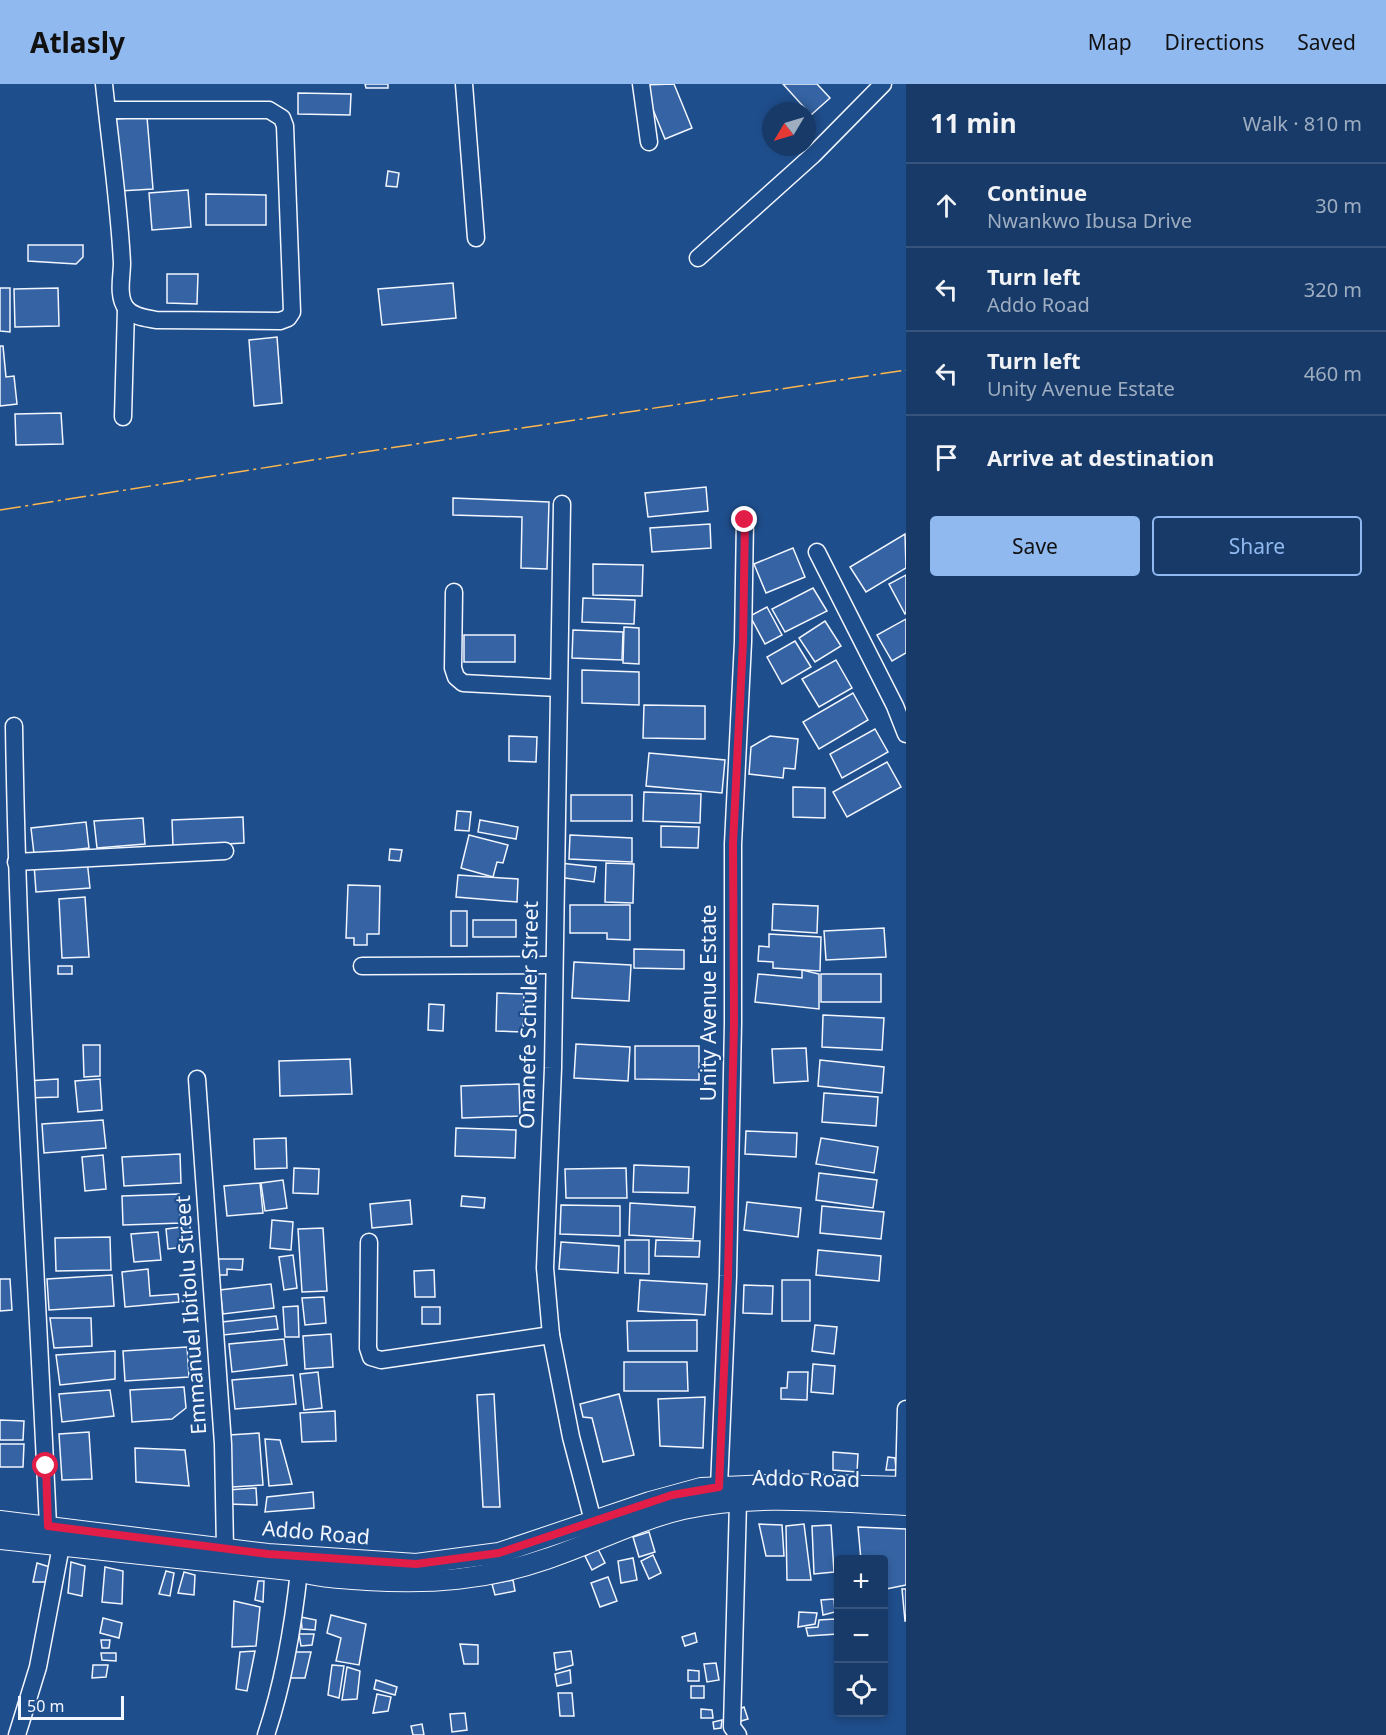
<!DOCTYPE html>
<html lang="en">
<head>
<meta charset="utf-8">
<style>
  :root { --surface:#173a69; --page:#244571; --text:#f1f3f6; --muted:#9eadc0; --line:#36547d; --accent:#90b9f0 }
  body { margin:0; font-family:"Noto Sans",sans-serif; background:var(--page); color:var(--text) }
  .controls { position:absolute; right:18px; bottom:18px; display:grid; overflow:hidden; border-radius:6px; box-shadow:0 3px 9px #0003 }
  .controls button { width:54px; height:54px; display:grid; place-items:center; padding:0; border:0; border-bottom:2px solid var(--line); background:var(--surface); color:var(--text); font:30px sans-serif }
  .compass { position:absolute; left:762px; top:18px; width:54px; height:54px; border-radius:50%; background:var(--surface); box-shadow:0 3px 9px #0003; rotate:232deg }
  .scale { position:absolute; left:18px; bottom:15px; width:106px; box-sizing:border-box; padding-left:6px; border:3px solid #f2f6ff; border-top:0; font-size:16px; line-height:21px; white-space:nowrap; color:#f2f6ff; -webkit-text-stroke:4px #1f4e8c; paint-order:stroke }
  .stop { position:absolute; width:18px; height:18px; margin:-14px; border:4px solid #e11d48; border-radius:50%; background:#fff }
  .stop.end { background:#e11d48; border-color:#fff; box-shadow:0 2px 6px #0008 }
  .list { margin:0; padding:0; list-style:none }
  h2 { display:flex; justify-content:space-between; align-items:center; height:78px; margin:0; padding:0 24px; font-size:26px }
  h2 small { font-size:20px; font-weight:400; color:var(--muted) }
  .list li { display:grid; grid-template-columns:39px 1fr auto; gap:18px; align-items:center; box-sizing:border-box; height:84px; padding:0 24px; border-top:2px solid var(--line) }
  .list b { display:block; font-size:22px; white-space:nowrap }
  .list p { margin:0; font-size:20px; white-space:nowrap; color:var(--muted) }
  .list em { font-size:20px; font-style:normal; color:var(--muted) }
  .actions { display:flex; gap:12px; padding:18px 24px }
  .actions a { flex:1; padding:14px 0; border:2px solid var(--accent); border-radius:6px; text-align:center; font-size:21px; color:var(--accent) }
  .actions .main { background:var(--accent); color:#111 }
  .icon { flex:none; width:33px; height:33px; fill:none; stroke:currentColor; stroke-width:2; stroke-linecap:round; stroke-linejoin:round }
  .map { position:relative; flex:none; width:906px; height:1651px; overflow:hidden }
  header { display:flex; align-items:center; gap:36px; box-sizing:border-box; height:84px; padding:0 30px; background:var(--accent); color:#111 }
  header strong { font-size:28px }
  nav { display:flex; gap:33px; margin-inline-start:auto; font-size:21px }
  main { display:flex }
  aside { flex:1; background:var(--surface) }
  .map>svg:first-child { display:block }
  .building { fill:#3563a3; stroke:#f2f6ff; stroke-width:1.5 }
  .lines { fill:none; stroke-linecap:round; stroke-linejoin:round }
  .minor-casing { stroke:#f2f6ff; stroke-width:19 }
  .major-casing { stroke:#f2f6ff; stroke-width:22 }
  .minor { stroke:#1f4e8c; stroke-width:16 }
  .major { stroke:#1f4e8c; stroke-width:20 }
  .power { stroke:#ffb74d; stroke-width:1.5; stroke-dasharray:21 4.5 3 4.5; stroke-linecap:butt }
  .route { stroke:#e11d48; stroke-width:8 }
  .labels { text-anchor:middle; stroke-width:4.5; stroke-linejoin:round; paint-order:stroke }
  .street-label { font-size:21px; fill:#f2f6ff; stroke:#1f4e8c }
</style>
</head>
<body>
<header>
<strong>Atlasly</strong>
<nav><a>Map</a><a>Directions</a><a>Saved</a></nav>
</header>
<main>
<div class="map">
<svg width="906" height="1651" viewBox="0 0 906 1651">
  <rect width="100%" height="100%" fill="#1f4e8c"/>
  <g class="building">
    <polygon points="365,0 388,0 388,4 366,4"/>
    <polygon points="674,0 692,44 665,55 643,1"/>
    <polygon points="783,0 817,0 830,14 811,31"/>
    <polygon points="298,9 351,10 350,31 298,30"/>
    <polygon points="147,33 153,105 120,107 115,35"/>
    <polygon points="388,87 399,89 397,103 386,102"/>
    <polygon points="188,106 191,143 152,146 149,109"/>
    <polygon points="206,110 266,111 266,141 206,141"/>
    <polygon points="28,161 83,161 83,173 76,180 28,177"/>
    <polygon points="167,190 198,190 197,220 167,219"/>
    <polygon points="453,199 456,234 382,241 378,205"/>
    <polygon points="0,204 10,204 10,248 0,247"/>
    <polygon points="58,204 59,242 15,243 14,205"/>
    <polygon points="277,253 282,319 254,322 249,256"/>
    <polygon points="0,262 3,262 6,293 14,292 17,320 0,322"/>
    <polygon points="61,329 63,360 16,361 15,330"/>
    <polygon points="706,403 708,427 648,433 645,409"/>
    <polygon points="453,414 549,418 547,485 521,484 522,433 453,431"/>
    <polygon points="710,440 711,464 652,468 650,444"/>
    <polygon points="905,450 906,484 866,508 850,483"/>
    <polygon points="793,464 805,493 766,509 754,480"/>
    <polygon points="593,480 643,481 642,512 593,511"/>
    <polygon points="906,491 906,529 905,530 889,500"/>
    <polygon points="813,504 827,527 785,548 772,525"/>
    <polygon points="583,514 635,516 634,540 582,538"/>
    <polygon points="767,523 782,551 765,560 750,532"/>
    <polygon points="906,535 906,569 892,577 877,551"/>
    <polygon points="825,537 841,562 815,578 799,554"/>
    <polygon points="624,543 639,544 639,580 623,579"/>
    <polygon points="573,546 623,548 622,576 572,574"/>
    <rect x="464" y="551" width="51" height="27"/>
    <polygon points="795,557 811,583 782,600 767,573"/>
    <polygon points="836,576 852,604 819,623 802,595"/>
    <polygon points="582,586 639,588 639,621 582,619"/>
    <polygon points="853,609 868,636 819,665 803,638"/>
    <polygon points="644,621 705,622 705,655 643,654"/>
    <polygon points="875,645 888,668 842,694 830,670"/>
    <polygon points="509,652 537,653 536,678 509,677"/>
    <polygon points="770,652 798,655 795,685 784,684 783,694 749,690 751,663"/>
    <polygon points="649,669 725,676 722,709 646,702"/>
    <polygon points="887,678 901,703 847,733 833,708"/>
    <polygon points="793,703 825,704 825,734 793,733"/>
    <polygon points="644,708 701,710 700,739 643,737"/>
    <rect x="571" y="711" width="61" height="26"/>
    <polygon points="457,727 471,728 469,747 455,746"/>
    <polygon points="243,733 244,759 173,763 172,736"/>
    <polygon points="143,734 145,760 97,764 94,737"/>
    <polygon points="480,736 518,743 516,755 478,748"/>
    <polygon points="86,738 89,764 34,770 31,744"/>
    <polygon points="661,742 699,743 698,764 661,763"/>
    <polygon points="469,751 508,761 503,779 497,778 493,793 461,784"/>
    <polygon points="570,751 632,754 632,778 569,775"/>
    <polygon points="390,765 402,766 400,777 389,776"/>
    <polygon points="87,776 90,804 36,808 34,780"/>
    <polygon points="560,779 596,783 594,798 558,793"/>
    <polygon points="606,779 634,780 633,819 605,818"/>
    <polygon points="458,791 518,795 517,818 456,813"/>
    <polygon points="348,801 380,802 379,850 367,850 367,861 354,861 354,854 346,854"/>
    <polygon points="85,813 89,873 62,874 59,815"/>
    <polygon points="773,820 818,822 817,849 772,846"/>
    <polygon points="570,821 630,821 630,856 607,855 607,849 570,849"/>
    <rect x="451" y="827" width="16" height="35"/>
    <rect x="473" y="836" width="43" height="17"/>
    <polygon points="884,844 886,873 826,876 824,847"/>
    <polygon points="769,850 821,853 820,887 773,884 773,878 758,877 759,862 769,863"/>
    <polygon points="634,865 684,866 684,885 634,884"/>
    <polygon points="574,878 631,881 629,917 572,914"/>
    <rect x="58" y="882" width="14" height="8"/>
    <polygon points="802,886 819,890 819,925 755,918 758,890 802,894"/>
    <rect x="821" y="890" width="60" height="28"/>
    <polygon points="497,909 524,910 523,948 496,947"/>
    <polygon points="429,920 444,921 443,947 428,946"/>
    <polygon points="823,931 884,934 882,966 822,963"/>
    <polygon points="576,960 630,963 628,997 574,994"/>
    <polygon points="83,961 100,961 100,992 84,993"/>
    <polygon points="635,962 699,962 699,996 635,995"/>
    <polygon points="806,964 808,997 774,999 772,965"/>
    <polygon points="350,975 352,1010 280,1012 279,977"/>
    <polygon points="820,976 884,983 882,1009 818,1002"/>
    <polygon points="58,995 58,1013 27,1014 26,997"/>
    <polygon points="100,995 102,1026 78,1028 75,997"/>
    <polygon points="519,1000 520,1032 462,1034 461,1002"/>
    <polygon points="824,1009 878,1013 876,1042 822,1038"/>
    <polygon points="103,1036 106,1064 44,1069 42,1040"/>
    <polygon points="456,1044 516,1046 515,1074 455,1072"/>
    <polygon points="746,1047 797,1049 796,1073 745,1070"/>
    <polygon points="286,1054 287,1084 255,1085 254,1055"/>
    <polygon points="821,1054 878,1063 874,1089 816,1080"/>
    <polygon points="180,1070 181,1099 124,1102 122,1073"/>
    <polygon points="103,1071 106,1105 85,1107 82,1073"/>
    <polygon points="634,1081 689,1083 688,1109 633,1108"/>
    <polygon points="294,1084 319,1085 318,1110 293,1109"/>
    <polygon points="626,1084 627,1114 566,1114 565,1085"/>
    <polygon points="819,1089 877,1096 873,1124 816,1116"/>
    <polygon points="283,1096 287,1124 265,1127 261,1099"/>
    <polygon points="260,1099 263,1129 227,1132 224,1102"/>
    <polygon points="179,1110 181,1139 123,1141 122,1112"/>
    <polygon points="462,1112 485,1114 484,1124 461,1122"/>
    <polygon points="410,1116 412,1140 372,1144 370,1120"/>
    <polygon points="747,1118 801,1124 798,1153 744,1146"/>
    <polygon points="630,1119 695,1123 693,1155 629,1151"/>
    <polygon points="561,1121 620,1122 620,1152 560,1150"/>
    <polygon points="822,1122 884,1128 881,1155 820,1149"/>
    <polygon points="272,1136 293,1138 291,1166 270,1164"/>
    <polygon points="190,1142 192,1162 168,1165 166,1145"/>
    <polygon points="323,1144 327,1207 302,1208 298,1145"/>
    <polygon points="158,1148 161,1176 134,1178 131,1150"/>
    <polygon points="110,1153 111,1186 56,1187 55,1154"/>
    <polygon points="625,1156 649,1156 649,1190 625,1189"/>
    <polygon points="656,1156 700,1157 699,1173 655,1172"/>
    <polygon points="561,1158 619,1162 618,1189 559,1185"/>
    <polygon points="818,1166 881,1172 879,1197 816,1191"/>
    <polygon points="293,1171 297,1204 284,1206 279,1173"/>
    <polygon points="218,1175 243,1175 242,1186 227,1185 227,1191 217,1191"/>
    <polygon points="148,1185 150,1212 178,1210 179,1218 125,1223 122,1188"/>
    <polygon points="434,1186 435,1213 415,1213 414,1187"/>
    <polygon points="112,1191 114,1222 49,1226 47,1195"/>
    <polygon points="0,1195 10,1195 12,1226 0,1227"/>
    <polygon points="640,1196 707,1200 705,1231 638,1227"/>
    <rect x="782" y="1196" width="28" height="41"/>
    <polygon points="271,1200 274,1224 223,1230 220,1206"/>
    <polygon points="744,1201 773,1202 772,1230 743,1229"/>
    <polygon points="324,1213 326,1239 305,1241 302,1214"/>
    <polygon points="298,1222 299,1253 285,1253 283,1223"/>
    <rect x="422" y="1223" width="18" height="17"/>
    <polygon points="276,1232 278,1245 223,1251 222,1238"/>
    <polygon points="50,1234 91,1234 92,1262 54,1264"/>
    <polygon points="697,1236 697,1267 628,1267 627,1237"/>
    <polygon points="815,1241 837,1243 834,1270 812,1267"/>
    <polygon points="331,1250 333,1283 305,1285 303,1252"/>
    <polygon points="284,1255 287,1281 232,1288 229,1260"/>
    <polygon points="187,1263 189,1293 125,1297 123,1267"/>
    <polygon points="115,1267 115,1295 60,1301 56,1271"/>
    <polygon points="624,1278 687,1278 688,1307 624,1307"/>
    <polygon points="813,1280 835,1282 833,1310 811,1308"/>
    <polygon points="318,1288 322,1324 304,1326 300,1290"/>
    <polygon points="788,1288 808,1288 807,1316 781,1315 781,1304 787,1304"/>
    <polygon points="293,1291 296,1320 235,1325 232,1296"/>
    <polygon points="184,1303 186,1324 172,1335 132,1338 130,1306"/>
    <polygon points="110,1306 114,1332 62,1338 59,1310"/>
    <polygon points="494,1310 500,1423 483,1423 477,1311"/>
    <polygon points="619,1310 634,1371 603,1378 592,1334 583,1333 580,1320"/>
    <polygon points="705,1313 703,1364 660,1362 658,1315"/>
    <polygon points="335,1327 336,1357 302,1358 300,1329"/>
    <polygon points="0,1336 24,1337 23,1356 0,1356"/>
    <polygon points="89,1348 92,1395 62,1396 59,1350"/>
    <polygon points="259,1349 263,1401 232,1403 229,1351"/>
    <polygon points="265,1355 280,1356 292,1400 269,1402"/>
    <polygon points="0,1360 24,1360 23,1383 0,1383"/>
    <polygon points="135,1364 185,1366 189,1402 136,1398"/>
    <polygon points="833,1368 858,1370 857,1388 833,1386"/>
    <polygon points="888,1373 895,1374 896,1386 886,1386"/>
    <polygon points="256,1404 257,1421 229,1420 227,1406"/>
    <polygon points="313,1408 314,1424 265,1428 267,1413"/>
    <polygon points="759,1440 782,1441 784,1472 766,1472"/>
    <polygon points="804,1440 811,1496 787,1496 786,1442"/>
    <polygon points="831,1441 834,1488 814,1490 812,1442"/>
    <polygon points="858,1443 906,1445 906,1501 886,1505 884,1476 861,1476"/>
    <polygon points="649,1448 655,1468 639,1473 633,1453"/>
    <polygon points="598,1465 605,1479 592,1486 585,1472"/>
    <polygon points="653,1471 661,1489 649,1495 641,1477"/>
    <polygon points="633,1474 637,1496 621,1499 618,1477"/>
    <polygon points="71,1478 85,1482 82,1512 68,1509"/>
    <polygon points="37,1479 50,1483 46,1498 33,1498"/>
    <polygon points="105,1483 123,1487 122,1520 102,1518"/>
    <polygon points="166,1487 174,1489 170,1512 159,1510"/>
    <polygon points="184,1488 195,1491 194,1511 178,1509"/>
    <polygon points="608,1493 617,1517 600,1523 591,1499"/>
    <polygon points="513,1496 515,1507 495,1511 492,1500"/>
    <polygon points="258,1497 264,1497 263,1518 255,1516"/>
    <polygon points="902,1505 906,1505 906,1537 905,1537"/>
    <polygon points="834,1515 835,1528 823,1531 821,1516"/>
    <polygon points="234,1517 260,1523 256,1562 232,1563"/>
    <polygon points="799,1528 817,1529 815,1540 798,1543"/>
    <polygon points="331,1531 366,1540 359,1581 336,1577 341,1554 327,1549"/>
    <polygon points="301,1533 316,1536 315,1546 302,1545"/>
    <polygon points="103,1534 122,1539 119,1554 100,1549"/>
    <polygon points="835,1535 837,1550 808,1552 806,1544 818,1543 819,1536"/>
    <polygon points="695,1549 697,1558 685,1562 682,1553"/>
    <polygon points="299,1550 314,1550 312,1561 301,1562"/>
    <polygon points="101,1556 110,1556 109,1564 102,1564"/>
    <polygon points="460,1560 478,1561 478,1580 464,1580"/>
    <polygon points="255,1567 247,1607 236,1605 240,1568"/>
    <polygon points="571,1567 573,1581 556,1586 554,1569"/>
    <polygon points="294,1568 311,1568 305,1594 288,1594"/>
    <polygon points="101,1569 116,1569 116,1577 102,1576"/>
    <polygon points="716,1579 719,1596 707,1598 704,1580"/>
    <polygon points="93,1581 108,1581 106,1593 92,1594"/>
    <polygon points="332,1581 344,1582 339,1614 328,1611"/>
    <polygon points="347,1583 360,1587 357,1615 342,1616"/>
    <polygon points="570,1586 571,1599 557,1602 555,1590"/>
    <polygon points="688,1586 699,1587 699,1597 688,1597"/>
    <polygon points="376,1596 397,1603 395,1611 374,1605"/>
    <rect x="691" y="1602" width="13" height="12"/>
    <polygon points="558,1609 572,1609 574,1632 560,1632"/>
    <polygon points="377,1610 391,1613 388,1627 373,1629"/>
    <polygon points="744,1623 748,1635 741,1637 737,1626"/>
    <polygon points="701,1625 712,1626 713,1634 701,1634"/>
    <polygon points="465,1629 467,1646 452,1648 450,1630"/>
    <polygon points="722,1636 721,1644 714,1645 713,1638"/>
    <polygon points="422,1640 424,1651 413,1651 411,1642"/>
  </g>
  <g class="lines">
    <g class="minor-casing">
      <g id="minor">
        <path d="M104,0C110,59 119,119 122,179C122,192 117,212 126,224C133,233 146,234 156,236L280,237L288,234L292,228L285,42L282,34L269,26H107"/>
        <polyline points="464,0 476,154"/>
        <polyline points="641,0 649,58"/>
        <polyline points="698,174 813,71 883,0"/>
        <polyline points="123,333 126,224"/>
        <polyline points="562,420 553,984 545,1184 551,1251 571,1353 593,1437"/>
        <polyline points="817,468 895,622 906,650"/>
        <polyline points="454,508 453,584 456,593 463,599 558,604"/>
        <path d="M14,642C18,909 36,1176 48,1442"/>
        <polyline points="16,778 225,767"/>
        <polyline points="362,882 553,881"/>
        <polyline points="197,995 223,1360 225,1465"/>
        <polyline points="369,1158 368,1264 371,1273 381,1276 551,1251"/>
        <polyline points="904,1402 906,1325"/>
        <polyline points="719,1403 728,1192 733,939 733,760 743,558 745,436"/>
        <polyline points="738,1418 732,1643 738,1651"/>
        <polyline points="17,1651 38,1583 61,1462"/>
        <path d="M266,1651C284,1597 293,1544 299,1487"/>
      </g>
    </g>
    <g class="major-casing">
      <g id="major">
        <polyline points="0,1437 268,1470 416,1480 499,1469 650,1418 701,1404 790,1400 906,1403"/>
        <path d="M0,1455L299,1487C321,1494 343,1494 367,1496C431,1500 485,1496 546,1475C592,1460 636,1436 683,1425C755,1409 833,1418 906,1421"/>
      </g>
    </g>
    <use href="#minor" class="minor"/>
    <use href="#major" class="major"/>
    <polyline class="power" points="0,426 357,369 906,286"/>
  </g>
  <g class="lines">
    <polyline class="route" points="46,1382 48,1442 268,1470 416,1480 499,1469 672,1411 719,1403 728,1192 734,939 733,760 743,558 745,436"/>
  </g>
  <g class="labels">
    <g class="street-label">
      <text transform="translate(709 919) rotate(-90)" y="7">Unity Avenue Estate</text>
      <text transform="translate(529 931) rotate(-89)" y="7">Onanefe Schuler Street</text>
      <text transform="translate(191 1231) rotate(-94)" y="7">Emmanuel Ibitolu Street</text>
      <text transform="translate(806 1395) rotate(1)" y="7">Addo Road</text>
      <text transform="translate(316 1449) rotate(5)" y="7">Addo Road</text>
    </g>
  </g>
</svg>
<div class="controls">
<button>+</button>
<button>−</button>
<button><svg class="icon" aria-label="locate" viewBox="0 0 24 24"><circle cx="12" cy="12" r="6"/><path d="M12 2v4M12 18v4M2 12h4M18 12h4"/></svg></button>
</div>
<svg class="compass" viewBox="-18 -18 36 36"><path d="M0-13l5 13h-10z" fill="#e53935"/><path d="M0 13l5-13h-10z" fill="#9eadc0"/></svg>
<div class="scale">50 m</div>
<div class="stop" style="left:46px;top:1382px"></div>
<div class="stop end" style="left:745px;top:436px"></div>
</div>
<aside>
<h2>11 min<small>Walk · 810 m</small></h2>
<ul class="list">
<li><svg class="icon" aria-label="ahead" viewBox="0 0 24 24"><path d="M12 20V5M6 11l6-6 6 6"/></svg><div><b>Continue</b><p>Nwankwo Ibusa Drive</p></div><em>30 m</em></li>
<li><svg class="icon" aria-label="left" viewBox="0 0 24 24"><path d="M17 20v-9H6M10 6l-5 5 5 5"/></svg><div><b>Turn left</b><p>Addo Road</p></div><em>320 m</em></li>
<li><svg class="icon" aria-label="left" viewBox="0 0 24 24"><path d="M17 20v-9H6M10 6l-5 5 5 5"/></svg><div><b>Turn left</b><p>Unity Avenue Estate</p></div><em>460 m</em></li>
<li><svg class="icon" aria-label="arrive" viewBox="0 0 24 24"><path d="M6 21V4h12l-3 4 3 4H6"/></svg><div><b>Arrive at destination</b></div></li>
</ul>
<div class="actions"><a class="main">Save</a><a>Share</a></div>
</aside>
</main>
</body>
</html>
